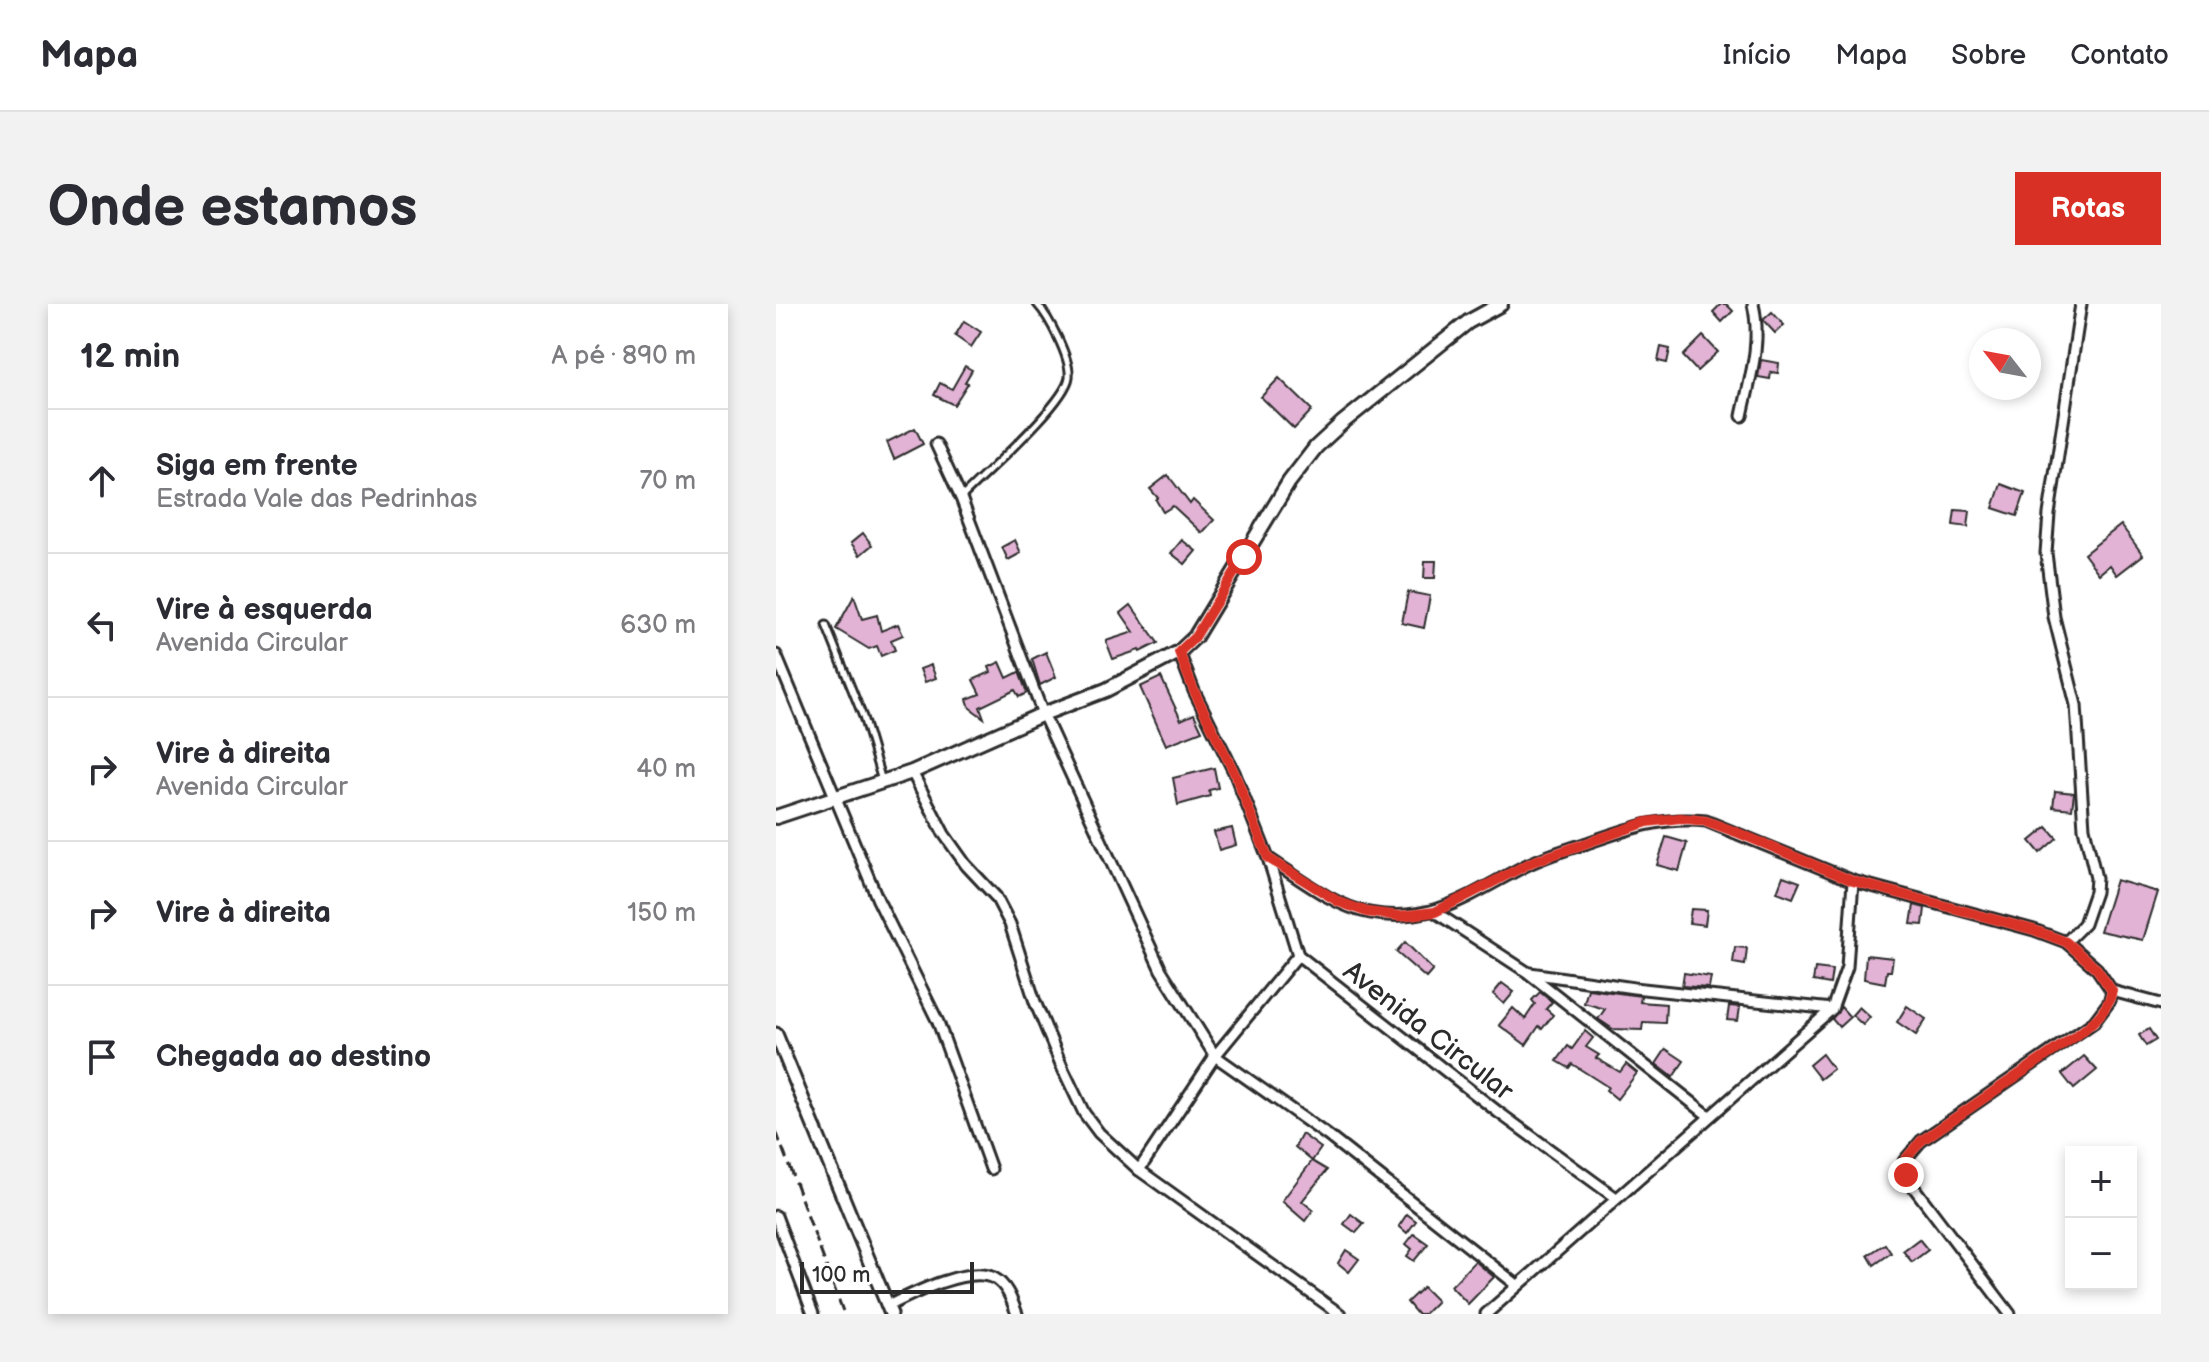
<!DOCTYPE html>
<html lang="pt">
<head>
<meta charset="utf-8">
<style>
  :root { --surface:#fff; --page:#f2f2f3; --text:#2b2b33; --muted:#7c7c81; --line:#e1e1e2; --accent:#d93025 }
  body { margin:0; font-family:"Balsamiq Sans",sans-serif; background:var(--page); color:var(--text) }
  .controls { position:absolute; right:24px; bottom:24px; display:grid; overflow:hidden; border-radius:0px; box-shadow:0 4px 12px #0003 }
  .controls button { width:72px; height:72px; display:grid; place-items:center; padding:0; border:0; border-bottom:2px solid var(--line); background:var(--surface); color:var(--text); font:40px sans-serif }
  .compass { position:absolute; left:1193px; top:24px; width:72px; height:72px; border-radius:50%; background:var(--surface); box-shadow:0 4px 12px #0003; rotate:301deg }
  .scale { position:absolute; left:24px; bottom:20px; width:174px; box-sizing:border-box; padding-left:8px; border:4px solid #2b2b2b; border-top:0; font-size:22px; line-height:28px; white-space:nowrap; color:#2b2b2b; -webkit-text-stroke:6px #fff; paint-order:stroke }
  .stop { position:absolute; width:24px; height:24px; margin:-18px; border:6px solid #d93025; border-radius:50%; background:#fff }
  .stop.end { background:#d93025; border-color:#fff; box-shadow:0 2px 8px #0008 }
  .list { margin:0; padding:0; list-style:none }
  h2 { display:flex; justify-content:space-between; align-items:center; height:104px; margin:0; padding:0 32px; font-size:34px }
  h2 small { font-size:26px; font-weight:400; color:var(--muted) }
  .list li { display:grid; grid-template-columns:52px 1fr auto; gap:24px; align-items:center; box-sizing:border-box; height:144px; padding:0 32px; border-top:2px solid var(--line) }
  .list b { display:block; font-size:30px; white-space:nowrap }
  .list p { margin:0; font-size:26px; white-space:nowrap; color:var(--muted) }
  .list em { font-size:26px; font-style:normal; color:var(--muted) }
  .icon { flex:none; width:44px; height:44px; fill:none; stroke:currentColor; stroke-width:2; stroke-linecap:round; stroke-linejoin:round }
  .map { position:relative; flex:none; width:1385px; height:1010px; overflow:hidden; border-radius:0px }
  header { display:flex; align-items:center; gap:48px; box-sizing:border-box; height:112px; padding:0 40px; background:var(--surface); border-bottom:2px solid var(--line) }
  header strong { font-size:38px }
  nav { display:flex; gap:44px; margin-inline-start:auto; font-size:28px }
  .intro { display:flex; align-items:center; justify-content:space-between; box-sizing:border-box; height:192px; padding:0 48px }
  h1 { margin:0; font-size:56px }
  .button { padding:20px 36px; border-radius:0px; background:var(--accent); color:#fff; font-size:28px; font-weight:700 }
  main { display:flex; gap:48px; padding:0 48px }
  aside { flex:1; background:var(--surface); border-radius:0px; box-shadow:0 4px 12px #0003 }
  .map>svg:first-child { display:block }
  .building { fill:#e2b3d5; stroke:#2b2b2b; stroke-width:2 }
  .lines { fill:none; stroke-linecap:round; stroke-linejoin:round }
  .service-casing { stroke:#2b2b2b; stroke-width:11 }
  .minor-casing { stroke:#2b2b2b; stroke-width:15 }
  .tertiary-casing { stroke:#2b2b2b; stroke-width:17 }
  .secondary-casing { stroke:#2b2b2b; stroke-width:18 }
  .service { stroke:#fff; stroke-width:5 }
  .minor { stroke:#fff; stroke-width:9 }
  .tertiary { stroke:#fff; stroke-width:11 }
  .secondary { stroke:#fff; stroke-width:12 }
  .rail { stroke:#2b2b2b; stroke-width:3; stroke-dasharray:12 6; stroke-linecap:butt }
  .route { stroke:#d93025; stroke-width:10 }
  .labels { text-anchor:middle; stroke-width:7; stroke-linejoin:round; paint-order:stroke }
  .street-label { font-size:28px; fill:#2b2b2b; stroke:#fff }
</style>
</head>
<body>
<header>
<strong>Mapa</strong>
<nav><a>Início</a><a>Mapa</a><a>Sobre</a><a>Contato</a></nav>
</header>
<div class="intro"><h1>Onde estamos</h1><a class="button">Rotas</a></div>
<main>
<aside>
<h2>12 min<small>A pé · 890 m</small></h2>
<ul class="list">
<li><svg class="icon" aria-label="ahead" viewBox="0 0 24 24"><path d="M12 20V5M6 11l6-6 6 6"/></svg><div><b>Siga em frente</b><p>Estrada Vale das Pedrinhas</p></div><em>70 m</em></li>
<li><svg class="icon" aria-label="left" viewBox="0 0 24 24"><path d="M17 20v-9H6M10 6l-5 5 5 5"/></svg><div><b>Vire à esquerda</b><p>Avenida Circular</p></div><em>630 m</em></li>
<li><svg class="icon" aria-label="right" viewBox="0 0 24 24"><path d="M7 20v-9h11M14 6l5 5-5 5"/></svg><div><b>Vire à direita</b><p>Avenida Circular</p></div><em>40 m</em></li>
<li><svg class="icon" aria-label="right" viewBox="0 0 24 24"><path d="M7 20v-9h11M14 6l5 5-5 5"/></svg><div><b>Vire à direita</b></div><em>150 m</em></li>
<li><svg class="icon" aria-label="arrive" viewBox="0 0 24 24"><path d="M6 21V4h12l-3 4 3 4H6"/></svg><div><b>Chegada ao destino</b></div></li>
</ul>
</aside>
<div class="map">
<svg width="1385" height="1010" viewBox="0 0 1385 1010">
  <rect width="100%" height="100%" fill="#fff"/>
  <filter id="ink" filterUnits="userSpaceOnUse"><feTurbulence type="fractalNoise" baseFrequency=".0125" numOctaves="2"/><feDisplacementMap in="SourceGraphic" scale="16" xChannelSelector="R" yChannelSelector="G"/><feConvolveMatrix kernelMatrix="1 2 1 2 8 2 1 2 1" color-interpolation-filters="sRGB"/></filter>
  <g filter="url(#ink)">
    <g class="building">
      <polygon points="945,0 950,0 957,7 946,18 937,8"/>
      <polygon points="996,8 1008,21 999,29 987,16"/>
      <polygon points="188,17 205,28 195,43 179,32"/>
      <polygon points="927,32 942,48 921,67 907,52"/>
      <polygon points="885,43 894,45 891,59 882,57"/>
      <polygon points="985,56 1003,59 1002,69 995,68 994,75 982,73"/>
      <polygon points="189,62 196,66 189,78 192,79 178,101 158,91 164,79 176,85"/>
      <polygon points="503,74 536,106 518,125 485,93"/>
      <polygon points="139,124 147,140 118,155 111,138"/>
      <polygon points="392,171 414,200 417,196 438,216 426,229 397,202 387,208 380,196 382,194 374,185"/>
      <polygon points="1225,180 1249,189 1241,212 1217,204"/>
      <polygon points="1179,206 1194,207 1192,223 1177,221"/>
      <polygon points="1345,221 1367,251 1341,271 1334,261 1323,270 1308,250"/>
      <polygon points="87,229 96,241 84,251 75,239"/>
      <polygon points="239,236 245,249 232,256 226,243"/>
      <polygon points="406,236 420,247 409,260 395,249"/>
      <polygon points="649,257 660,257 659,274 648,274"/>
      <polygon points="632,288 654,292 648,324 626,319"/>
      <polygon points="78,292 86,315 101,311 105,327 122,320 127,331 115,336 119,346 105,352 101,342 93,345 60,325"/>
      <polygon points="355,301 382,339 364,348 363,346 337,355 330,337 358,328 345,309"/>
      <polygon points="270,348 280,373 264,381 256,355"/>
      <polygon points="224,358 231,374 243,368 251,389 243,393 239,386 204,403 208,414 194,404 191,395 204,390 197,376 215,368 213,363"/>
      <polygon points="155,361 160,374 149,378 144,365"/>
      <polygon points="385,373 405,416 418,410 426,427 390,441 364,383"/>
      <polygon points="438,464 442,484 433,486 434,492 402,501 397,474"/>
      <polygon points="1279,487 1298,489 1296,505 1277,503"/>
      <polygon points="1271,523 1281,534 1264,549 1254,537"/>
      <polygon points="456,524 460,541 443,546 438,528"/>
      <polygon points="890,533 911,539 903,567 881,561"/>
      <polygon points="1007,572 1024,578 1017,594 1001,588"/>
      <polygon points="1340,576 1382,588 1367,636 1324,627"/>
      <polygon points="1138,601 1149,604 1147,621 1135,620"/>
      <polygon points="915,605 931,606 929,621 913,619"/>
      <polygon points="629,638 657,666 650,674 620,648"/>
      <polygon points="959,643 971,644 969,661 957,659"/>
      <polygon points="1090,651 1117,654 1115,667 1111,667 1109,679 1088,675"/>
      <polygon points="1039,664 1056,666 1054,680 1037,677"/>
      <polygon points="908,669 935,673 933,684 906,682"/>
      <polygon points="726,679 738,688 728,700 717,690"/>
      <polygon points="812,685 865,692 864,698 890,700 889,719 867,718 866,726 837,725 822,715 829,705 808,699"/>
      <polygon points="764,688 776,698 770,705 777,711 766,725 763,722 750,741 723,721 737,704 749,715 759,700 756,696"/>
      <polygon points="953,702 964,703 962,717 951,716"/>
      <polygon points="1131,702 1150,715 1140,731 1121,718"/>
      <polygon points="1065,703 1074,713 1063,723 1056,715"/>
      <polygon points="1083,703 1094,713 1087,721 1076,711"/>
      <polygon points="1373,725 1380,736 1370,742 1363,731"/>
      <polygon points="809,727 817,734 810,743 823,751 820,754 844,768 850,760 861,769 841,795 830,786 832,783 796,760 793,764 781,757 792,742 796,745"/>
      <polygon points="890,745 908,757 897,773 880,760"/>
      <polygon points="1046,750 1057,765 1044,775 1033,761"/>
      <polygon points="1308,752 1321,766 1298,785 1286,770"/>
      <polygon points="526,830 545,844 536,857 519,843"/>
      <polygon points="536,857 551,866 526,897 537,906 529,917 506,897"/>
      <polygon points="575,910 588,920 580,929 568,920"/>
      <polygon points="631,910 640,917 631,929 623,922"/>
      <polygon points="638,930 652,940 638,957 631,952 636,945 630,940"/>
      <polygon points="1143,935 1152,946 1136,958 1127,947"/>
      <polygon points="1109,940 1115,949 1098,961 1092,951"/>
      <polygon points="570,946 583,955 573,968 562,959"/>
      <polygon points="699,957 718,973 692,1000 675,982"/>
      <polygon points="647,983 661,997 648,1010 641,1010 631,998"/>
    </g>
    <g class="lines">
      <g class="service-casing">
        <g id="service">
          <path d="M186,193C207,171 290,99 293,73C295,55 273,13 261,0"/>
          <polyline points="50,321 87,413 106,477"/>
        </g>
      </g>
      <g class="minor-casing">
        <g id="minor">
          <path d="M966,112C974,74 986,38 977,0"/>
          <polyline points="160,140 185,194 267,410 385,666 439,752 551,831 741,981"/>
          <polyline points="403,348 418,387 458,468 492,554 522,651 722,808 840,894"/>
          <polyline points="0,351 102,596 162,718 215,865"/>
          <polyline points="136,468 168,530 190,561 220,593 234,620 259,698 287,765 308,809 323,829 363,866 564,1010"/>
          <path d="M492,554C523,574 557,602 594,609C660,621 698,587 753,560C772,551 792,545 811,539C852,525 886,512 930,517L1077,577L1258,626L1290,638L1321,665L1336,687"/>
          <polyline points="659,608 751,668 933,812"/>
          <polyline points="1290,638 1308,620 1319,588 1320,574 1308,524 1300,401 1278,313 1270,249 1273,210 1305,0"/>
          <polyline points="754,669 858,684 1056,705"/>
          <polyline points="1336,687 1385,700"/>
          <polyline points="363,866 439,752 522,651"/>
          <polyline points="0,912 37,1010"/>
          <path d="M112,1002C136,990 192,961 218,974C231,981 236,997 241,1010"/>
          <polyline points="710,1010 1056,705 1071,663 1077,577"/>
          <polyline points="1234,1010 1139,885 1130,871 1128,857 1145,837 1318,718 1333,698 1336,687"/>
        </g>
      </g>
      <g class="tertiary-casing">
        <polyline id="tertiary" points="0,730 115,1010"/>
      </g>
      <g class="secondary-casing">
        <polyline id="secondary" points="0,513 136,468 267,410 330,386 403,348 419,333 513,178 540,143 566,119 692,18 725,0"/>
      </g>
      <use href="#service" class="service"/>
      <use href="#minor" class="minor"/>
      <use href="#tertiary" class="tertiary"/>
      <use href="#secondary" class="secondary"/>
      <polyline class="rail" points="0,827 68,1010"/>
    </g>
  </g>
  <g class="lines" filter="url(#ink)">
    <path class="route" d="M468,253L419,333L403,348L418,387L458,468L492,554L563,598L591,608L624,612L659,608L756,558L871,518L904,514L930,517L960,528L1077,577L1258,626L1290,638L1321,665L1336,687C1332,706 1319,717 1304,729L1145,837L1128,857L1130,871"/>
  </g>
  <g class="labels">
    <g class="street-label">
      <text transform="translate(653 726) rotate(38)" y="10">Avenida Circular</text>
    </g>
  </g>
</svg>
<div class="controls">
<button>+</button>
<button>−</button>
</div>
<svg class="compass" viewBox="-18 -18 36 36"><path d="M0-13l5 13h-10z" fill="#e53935"/><path d="M0 13l5-13h-10z" fill="#7c7c81"/></svg>
<div class="scale">100 m</div>
<div class="stop" style="left:468px;top:253px"></div>
<div class="stop end" style="left:1130px;top:871px"></div>
</div>
</main>
</body>
</html>
